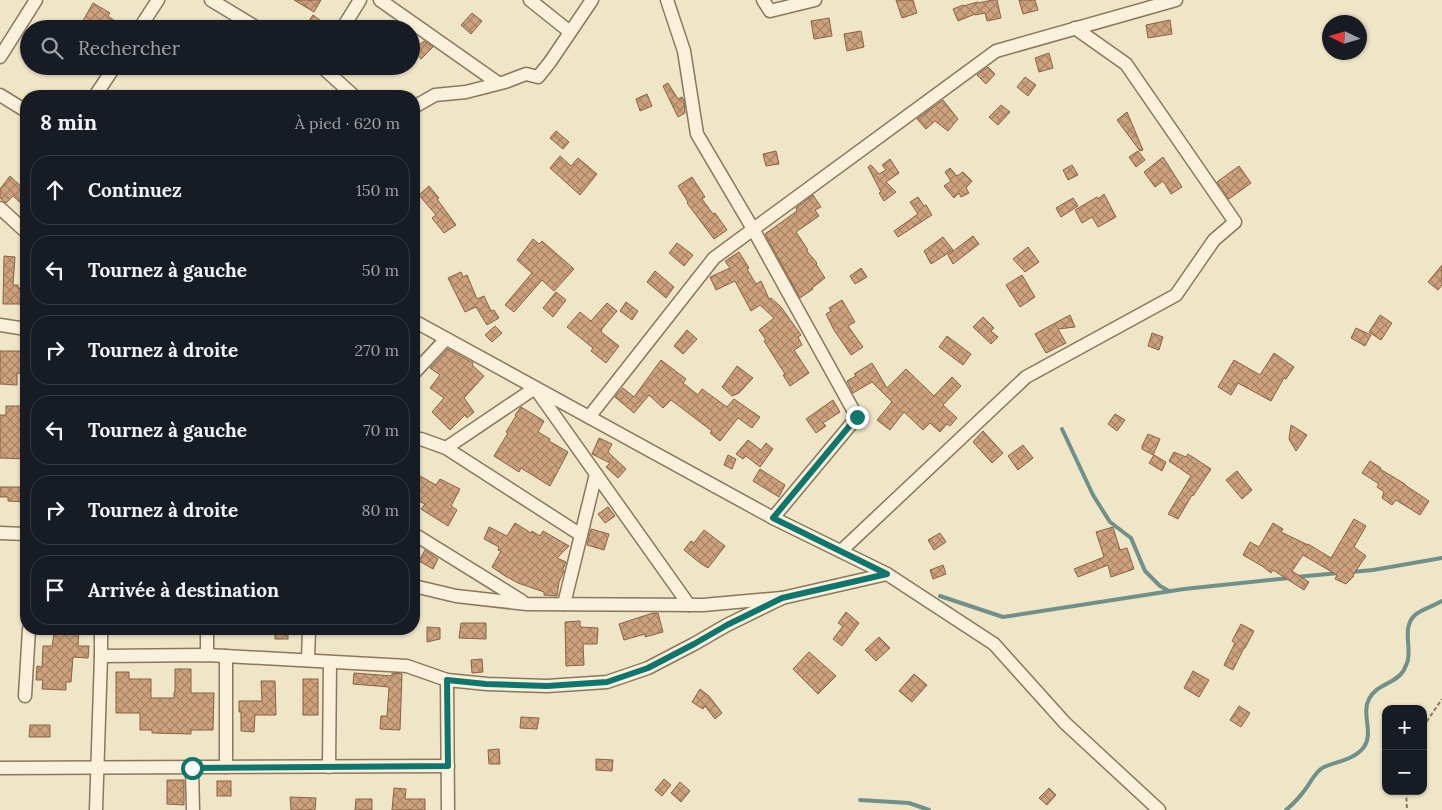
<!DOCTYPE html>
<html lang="fr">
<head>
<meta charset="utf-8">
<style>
  :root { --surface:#171b24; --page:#242831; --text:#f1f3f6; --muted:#9ea1a6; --line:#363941 }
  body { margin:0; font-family:Lora,serif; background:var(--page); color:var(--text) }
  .controls { position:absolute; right:15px; bottom:15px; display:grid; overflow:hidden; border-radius:10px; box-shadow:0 1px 4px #0004 }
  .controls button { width:45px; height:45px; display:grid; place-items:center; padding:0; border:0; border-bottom:1px solid var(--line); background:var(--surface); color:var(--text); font:25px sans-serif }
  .compass { position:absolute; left:1322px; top:15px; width:45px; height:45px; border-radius:50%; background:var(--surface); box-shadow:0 1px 4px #0004; rotate:274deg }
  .stop { position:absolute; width:15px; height:15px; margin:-11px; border:4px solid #0f766e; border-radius:50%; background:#fff }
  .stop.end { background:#0f766e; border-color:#fff; box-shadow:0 1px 5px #0008 }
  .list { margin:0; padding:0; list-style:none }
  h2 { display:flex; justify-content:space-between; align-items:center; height:65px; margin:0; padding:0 20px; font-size:21px }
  h2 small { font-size:16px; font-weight:400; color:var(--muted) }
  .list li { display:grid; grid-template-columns:32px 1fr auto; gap:15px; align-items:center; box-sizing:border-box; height:70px; margin:0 10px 10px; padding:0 10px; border:1px solid var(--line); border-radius:20px }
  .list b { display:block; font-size:19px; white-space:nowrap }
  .list em { font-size:16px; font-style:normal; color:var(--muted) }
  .icon { flex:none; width:28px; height:28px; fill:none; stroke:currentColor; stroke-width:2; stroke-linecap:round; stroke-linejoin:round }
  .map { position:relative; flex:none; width:1442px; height:810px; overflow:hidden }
  .search { position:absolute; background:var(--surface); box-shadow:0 1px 4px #0004; left:20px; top:20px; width:400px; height:55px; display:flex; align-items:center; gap:12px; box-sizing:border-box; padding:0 18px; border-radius:28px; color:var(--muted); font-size:19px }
  .panel { position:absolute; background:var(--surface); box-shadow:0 1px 4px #0004; left:20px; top:90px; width:400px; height:545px; border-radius:20px }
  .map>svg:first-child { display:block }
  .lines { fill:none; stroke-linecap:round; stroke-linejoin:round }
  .stream { stroke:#6f918a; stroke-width:4 }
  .building { fill:url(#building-cross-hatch); stroke:#8a6242 }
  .street-casing { stroke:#8b775c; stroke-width:15 }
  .path { stroke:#8b775c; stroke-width:2; stroke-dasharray:4 2.5; stroke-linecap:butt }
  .street { stroke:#f9f1db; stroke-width:12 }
  .route { stroke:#0f766e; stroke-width:6 }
</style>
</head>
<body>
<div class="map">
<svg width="1442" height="810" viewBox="0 0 1442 810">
  <defs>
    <pattern id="building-cross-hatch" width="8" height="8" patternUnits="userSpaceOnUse" patternTransform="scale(1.25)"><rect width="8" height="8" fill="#cda27d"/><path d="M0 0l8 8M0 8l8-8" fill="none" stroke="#a88466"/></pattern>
  </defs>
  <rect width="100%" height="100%" fill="#efe5c7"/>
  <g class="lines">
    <g class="stream">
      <polyline points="1062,429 1093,495 1110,522 1131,538 1145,571 1160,586 1169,591"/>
      <polyline points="1351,572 1373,570 1442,558"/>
      <polyline points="1296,577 1339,573"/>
      <polyline points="940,596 1003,617 1184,589 1289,578"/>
      <polyline points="860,800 909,803 929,810"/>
      <path d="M1286,810C1293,804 1299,798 1304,791C1311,783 1314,772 1324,767C1338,761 1354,760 1364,747C1374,733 1361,714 1369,699C1376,684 1396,684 1404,670C1405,667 1408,662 1408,659C1411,646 1402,627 1415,615C1422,609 1434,606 1442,601"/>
    </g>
  </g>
  <g class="building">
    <polygon points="294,0 321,0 314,12"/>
    <polygon points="896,0 913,0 917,13 902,18"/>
    <polygon points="993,0 997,0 1001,18 987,21 985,13 975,15 975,14 958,21 953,9 963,5 963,6 978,2 978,3"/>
    <polygon points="1019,0 1035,0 1038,10 1023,14"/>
    <polygon points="93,3 110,13 108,16 126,29 85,29 80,26"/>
    <polygon points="472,13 482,21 471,34 461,25"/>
    <polygon points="313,15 332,29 303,29"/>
    <polygon points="829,18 832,36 814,39 811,21"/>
    <polygon points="1170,20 1172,34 1148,38 1146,25"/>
    <polygon points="861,31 864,47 847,51 844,34"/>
    <polygon points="424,41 433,47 421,59 414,50"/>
    <polygon points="1049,53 1053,68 1039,72 1035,58"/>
    <polygon points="988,67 995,74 986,84 977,75"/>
    <polygon points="1025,77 1036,85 1028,96 1017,87"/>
    <polygon points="668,83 678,99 682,97 684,101 685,113 678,117 663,86"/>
    <polygon points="647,94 652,106 640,111 636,99"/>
    <polygon points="943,100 958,119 948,131 935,121 926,129 917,119"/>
    <polygon points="1001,105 1010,112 998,125 989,117"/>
    <polygon points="1127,112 1143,150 1140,151 1117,120"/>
    <polygon points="556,131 569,142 563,149 550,138"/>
    <polygon points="776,151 779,164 766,166 763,154"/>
    <polygon points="1138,151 1145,160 1136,167 1129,157"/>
    <polygon points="560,156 571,166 578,158 597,174 580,195 550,168"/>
    <polygon points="1163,157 1182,187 1171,194 1163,181 1155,187 1144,172"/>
    <polygon points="890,159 899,173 886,182 896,192 884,201 879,193 881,192 868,167 871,165 879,174 886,170 882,165"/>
    <polygon points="1072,165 1078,175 1068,180 1063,170"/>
    <polygon points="1239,166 1251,183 1229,199 1217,182"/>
    <polygon points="950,168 957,176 963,172 972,181 966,188 969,193 961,197 959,193 954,198 944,186 951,181 945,172"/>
    <polygon points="10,176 26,191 26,208 13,196 6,203 0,198 0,189"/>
    <polygon points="692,177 705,197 702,199 713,214 715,213 727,230 714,239 687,203 688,202 678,186"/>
    <polygon points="429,186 439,198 437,199 456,225 444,233 432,218 436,215 419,195"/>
    <polygon points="1104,194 1116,217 1098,227 1092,217 1082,223 1075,210 1097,197 1098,199"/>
    <polygon points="813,195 821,207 815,210 819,216 796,232 808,250 806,250 817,263 816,264 825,278 812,288 813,289 800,298 765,234 797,211 796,208"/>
    <polygon points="918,197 924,206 926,205 932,215 898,237 894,231 918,214 910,202"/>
    <polygon points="1073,198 1078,206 1061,217 1056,208"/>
    <polygon points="973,236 979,244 953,264 948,255"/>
    <polygon points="943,237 953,250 931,264 924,251"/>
    <polygon points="533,239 539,244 542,241 574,269 554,291 542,280 514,312 505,305 532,273 517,260"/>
    <polygon points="677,243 693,255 684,266 669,253"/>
    <polygon points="1028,247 1039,262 1025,272 1013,259"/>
    <polygon points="739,252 749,268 747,269 756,284 761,281 769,299 771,298 781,307 801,335 798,337 802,345 794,350 809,373 790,386 783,375 785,374 764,341 766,340 759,330 774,318 760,305 751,311 735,281 716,290 710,277 730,268 725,261"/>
    <polygon points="4,256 15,257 13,285 18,285 18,288 26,288 26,304 3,304"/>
    <polygon points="1442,265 1442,285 1438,290 1428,282"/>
    <polygon points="861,268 867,277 855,284 850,276"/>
    <polygon points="655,271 674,287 666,298 647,282"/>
    <polygon points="461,272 463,277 467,275 477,299 484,296 491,311 494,310 499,318 487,325 476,307 465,312 448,278"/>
    <polygon points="1022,275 1035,297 1020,307 1006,285"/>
    <polygon points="556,292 566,300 553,317 543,308"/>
    <polygon points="842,300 855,322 848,326 863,347 851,355 834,330 826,314 831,311 829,308"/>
    <polygon points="626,302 638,311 632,320 620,311"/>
    <polygon points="607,303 617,311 601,330 602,330 601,332 619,346 606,363 591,351 593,348 567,327 580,312 591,321"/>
    <polygon points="1070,315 1075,327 1058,329 1066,343 1046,353 1035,334"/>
    <polygon points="1380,315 1392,323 1381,340 1369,332"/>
    <polygon points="983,317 994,328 991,331 998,337 991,344 973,327"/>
    <polygon points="495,326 502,333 492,342 485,335"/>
    <polygon points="1356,328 1371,335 1365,346 1351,338"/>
    <polygon points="687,330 697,339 683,354 674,346"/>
    <polygon points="1152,333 1163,337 1159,350 1148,346"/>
    <polygon points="947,336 971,354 963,365 939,347"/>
    <polygon points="448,349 473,363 472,365 484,376 464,398 474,412 467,418 465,415 450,430 432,412 444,398 430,388 440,375 430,368"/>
    <polygon points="0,351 22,351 22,361 26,362 26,374 17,373 17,385 0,384"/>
    <polygon points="1274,353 1294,367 1286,379 1284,378 1271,401 1238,383 1231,395 1218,387 1234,360 1260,375"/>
    <polygon points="661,360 686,379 683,383 698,395 702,389 727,407 734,399 760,417 752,428 738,418 720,441 710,433 712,431 671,400 663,408 649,395 634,413 615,397 623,388 634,397"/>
    <polygon points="872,363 887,388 906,369 934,396 952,377 961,386 943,405 957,418 950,426 947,424 940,432 930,423 923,430 904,412 890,430 877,420 892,402 872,382 853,393 847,381 856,376 854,374"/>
    <polygon points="737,366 753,378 739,393 732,396 722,387"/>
    <polygon points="833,400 840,412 823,423 826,426 816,433 806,419"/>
    <polygon points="6,406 25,406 24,443 26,443 26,459 0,458 0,415 6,415"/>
    <polygon points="521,407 544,421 538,432 550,439 549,441 568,452 550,486 521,468 519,472 494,456 508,433 506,432 516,416 515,415"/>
    <polygon points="1115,414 1125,420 1117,431 1108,424"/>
    <polygon points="1291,425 1307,435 1296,451 1289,439"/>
    <polygon points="983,431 1003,453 992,463 973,442"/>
    <polygon points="1148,434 1160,439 1153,455 1142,449 1142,446"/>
    <polygon points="599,438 612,444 608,452 626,469 618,478 606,467 610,463 592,454"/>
    <polygon points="748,440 761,450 766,443 773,449 760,467 746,456 743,459 736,454"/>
    <polygon points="1023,445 1033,458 1018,470 1008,456"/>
    <polygon points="1174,452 1186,457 1188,454 1211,469 1193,496 1192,495 1178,519 1168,514 1191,476 1169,461"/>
    <polygon points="728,455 736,459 732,469 724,465"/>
    <polygon points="1154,455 1166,462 1162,471 1149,463"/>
    <polygon points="1370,461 1381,468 1380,469 1405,484 1405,485 1429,501 1420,515 1396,500 1392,505 1382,498 1384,492 1377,487 1379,484 1362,473"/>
    <polygon points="760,469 785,485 779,497 753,481"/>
    <polygon points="1237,471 1252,490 1242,499 1226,480"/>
    <polygon points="420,476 436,485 440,479 460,489 451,506 457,510 448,526 421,509 425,504 414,499 414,493 418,485 416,484"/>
    <polygon points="0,487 26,487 26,502 8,501 8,497 0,497"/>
    <polygon points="608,507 615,516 605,523 598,514"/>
    <polygon points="1354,519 1366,526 1354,547 1366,556 1353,575 1354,576 1346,584 1335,579 1337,575 1303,555 1292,571 1309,582 1304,590 1273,570 1271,573 1262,566 1243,555 1250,542 1259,547 1273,523 1283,529 1281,532 1308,545 1308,544 1331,558"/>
    <polygon points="515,523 531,533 532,531 540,536 543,531 569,546 557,558 566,562 563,569 564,571 559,582 557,596 544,595 544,592 518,583 505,576 492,567 501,551 498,550 499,547 484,539 489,527 507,536"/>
    <polygon points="1113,527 1120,550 1127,548 1134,569 1111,577 1108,565 1078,577 1074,569 1104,557 1096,532"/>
    <polygon points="591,529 609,534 604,550 587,545"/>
    <polygon points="704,530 725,546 708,568 700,563 684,550 691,541 694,543"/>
    <polygon points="940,533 946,542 934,550 928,540"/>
    <polygon points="425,550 438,559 433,569 419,561"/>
    <polygon points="943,565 946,574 933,579 930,570"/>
    <polygon points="846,612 859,623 842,646 833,639 843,626 838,623"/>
    <polygon points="653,613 658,613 663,632 645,637 645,634 624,640 619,624"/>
    <polygon points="580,621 580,627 598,628 597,644 583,644 584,665 566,666 565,622"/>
    <polygon points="461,623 486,623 486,639 459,638"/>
    <polygon points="1241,624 1254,631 1245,648 1244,648 1233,670 1224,665 1235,643 1232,641"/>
    <polygon points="427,627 440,628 440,639 427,642"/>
    <polygon points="55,629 79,629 78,646 89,646 88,658 73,657 71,682 66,682 66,690 42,689 43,680 36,680 37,666 42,667 43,646 52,646"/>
    <rect x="275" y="629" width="13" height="10"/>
    <polygon points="879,637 890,648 876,661 865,650"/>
    <polygon points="809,652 836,676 818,694 793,669"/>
    <polygon points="482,659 483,672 472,673 471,660"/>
    <polygon points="175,669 191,669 191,693 214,693 213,730 191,730 191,734 153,733 152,733 152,730 140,730 140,713 116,713 116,672 129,672 129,679 151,679 151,698 174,698 174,692 175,692"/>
    <polygon points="1193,671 1209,680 1199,697 1184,688"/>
    <polygon points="354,673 392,676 392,673 402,674 400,730 380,729 381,716 387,716 389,687 353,684"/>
    <polygon points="914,674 927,685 912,702 899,691"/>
    <rect x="303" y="679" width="15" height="36"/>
    <polygon points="261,681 275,681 276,715 255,715 254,732 241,731 241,712 239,712 239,701 262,701"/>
    <polygon points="700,689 709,696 722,713 715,719 705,706 703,709 692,702"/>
    <polygon points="1239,706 1250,713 1241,727 1230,720"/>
    <polygon points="521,717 539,718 537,729 520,728"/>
    <polygon points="30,725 50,725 50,737 29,737"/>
    <polygon points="499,749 500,764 489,764 488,750"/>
    <polygon points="596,759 613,760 612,771 596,770"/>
    <polygon points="664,779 671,785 662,796 655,790"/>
    <polygon points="167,780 184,780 184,805 167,804"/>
    <rect x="217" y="781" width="14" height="15"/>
    <polygon points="680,782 690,791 681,802 671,793"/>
    <polygon points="394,788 406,789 405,799 425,799 425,810 392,810"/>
    <polygon points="1049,788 1056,795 1047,805 1039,798"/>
    <polygon points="290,797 316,798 315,810 291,810"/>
    <polygon points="356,799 372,799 372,810 355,810"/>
  </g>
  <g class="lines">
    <g class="street-casing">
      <g id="street">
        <polyline points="211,0 259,29"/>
        <polyline points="380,0 498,83"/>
        <polyline points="530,0 570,32"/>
        <polyline points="667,0 684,51 697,134 753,229 857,417 773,518"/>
        <polyline points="763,0 770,11 815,0"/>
        <polyline points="139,29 158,0"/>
        <polyline points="342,29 360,0"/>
        <polyline points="0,57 36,0"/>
        <polyline points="321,66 354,96"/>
        <polyline points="0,95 26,111"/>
        <polyline points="95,96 115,66"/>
        <polyline points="414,107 435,95 466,92 505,82 526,74 538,77 550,62 592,0"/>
        <polyline points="0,208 26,232"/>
        <polyline points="414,321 773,518 887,574 994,644 1065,723 1159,810"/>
        <polyline points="0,325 26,329"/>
        <polyline points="414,373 446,339"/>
        <polyline points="589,417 714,258 996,51 1176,0"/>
        <polyline points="414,441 421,439 446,448 535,388 689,605"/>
        <polyline points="446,448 581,535"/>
        <polyline points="0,533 26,534"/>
        <polyline points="414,534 522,601"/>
        <polyline points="841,551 1026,377 1176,295 1214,240 1235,222 1126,64 1075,28"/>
        <polyline points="414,586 456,596 527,604 703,605 782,598 887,574"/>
        <polyline points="564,604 596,474"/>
        <polyline points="207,629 207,655"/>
        <polyline points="101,656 207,655 407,666 447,680 487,684 547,686 607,682 648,668 694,644 727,625 782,598"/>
        <polyline points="226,656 226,767"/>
        <polyline points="308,660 309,629"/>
        <polyline points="447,680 448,810"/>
        <polyline points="25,696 29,629"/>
        <polyline points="329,767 330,662"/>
        <polyline points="0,768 448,766"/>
        <polyline points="192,768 193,810"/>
        <polyline points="96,810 101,656 101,629"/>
      </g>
    </g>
    <g class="path">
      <polyline points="1423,727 1442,699"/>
      <polyline points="1406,791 1407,810"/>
    </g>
    <use href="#street" class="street"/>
  </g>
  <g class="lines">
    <polyline class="route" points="192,768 448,766 447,680 486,684 547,686 607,682 648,668 694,644 727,625 782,598 887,574 773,518 857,417"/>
  </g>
</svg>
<div class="controls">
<button>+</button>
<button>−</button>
</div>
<svg class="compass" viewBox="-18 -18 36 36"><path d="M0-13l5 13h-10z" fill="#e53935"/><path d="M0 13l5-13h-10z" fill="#9ea1a6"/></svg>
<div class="stop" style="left:192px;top:768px"></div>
<div class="stop end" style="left:857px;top:417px"></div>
<div class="search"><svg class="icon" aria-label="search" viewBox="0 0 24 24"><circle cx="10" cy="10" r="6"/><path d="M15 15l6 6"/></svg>Rechercher</div>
<section class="panel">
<h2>8 min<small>À pied · 620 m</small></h2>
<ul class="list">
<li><svg class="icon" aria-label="ahead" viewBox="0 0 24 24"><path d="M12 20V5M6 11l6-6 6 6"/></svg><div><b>Continuez</b></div><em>150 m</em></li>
<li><svg class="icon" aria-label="left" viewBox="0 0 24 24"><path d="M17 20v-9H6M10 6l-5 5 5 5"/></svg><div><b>Tournez à gauche</b></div><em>50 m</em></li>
<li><svg class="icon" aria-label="right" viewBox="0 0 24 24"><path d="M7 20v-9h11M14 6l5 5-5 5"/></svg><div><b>Tournez à droite</b></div><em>270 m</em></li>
<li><svg class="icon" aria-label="left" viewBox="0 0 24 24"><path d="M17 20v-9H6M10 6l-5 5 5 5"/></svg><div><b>Tournez à gauche</b></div><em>70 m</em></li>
<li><svg class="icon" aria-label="right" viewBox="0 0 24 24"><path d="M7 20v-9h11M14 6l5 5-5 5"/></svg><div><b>Tournez à droite</b></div><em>80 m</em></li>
<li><svg class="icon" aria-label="arrive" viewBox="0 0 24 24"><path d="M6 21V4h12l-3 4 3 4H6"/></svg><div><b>Arrivée à destination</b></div></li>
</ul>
</section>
</div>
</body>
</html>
